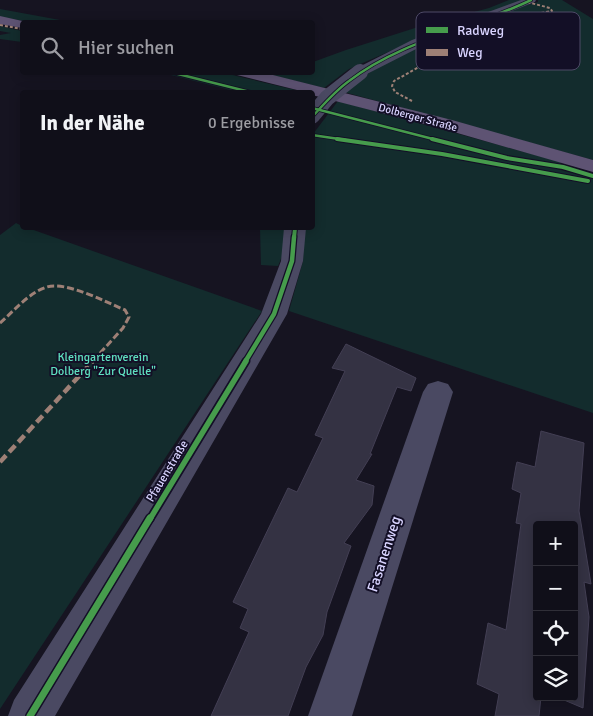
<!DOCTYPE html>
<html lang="de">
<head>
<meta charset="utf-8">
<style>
  :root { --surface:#100f19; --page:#1e1d26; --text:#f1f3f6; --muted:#9c9ca2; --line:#302f38 }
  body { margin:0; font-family:Signika,sans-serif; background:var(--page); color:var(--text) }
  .controls { position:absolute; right:15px; bottom:15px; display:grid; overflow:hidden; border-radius:5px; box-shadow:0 2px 12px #0003 }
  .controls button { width:45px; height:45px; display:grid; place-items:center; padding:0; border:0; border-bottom:1px solid var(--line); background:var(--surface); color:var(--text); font:25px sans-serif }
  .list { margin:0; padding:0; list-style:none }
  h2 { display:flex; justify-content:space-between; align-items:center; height:65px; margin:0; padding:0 20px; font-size:21px }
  h2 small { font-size:16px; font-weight:400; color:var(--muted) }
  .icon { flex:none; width:28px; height:28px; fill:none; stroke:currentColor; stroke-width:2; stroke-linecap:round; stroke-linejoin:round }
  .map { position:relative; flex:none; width:593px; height:716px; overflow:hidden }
  .search { position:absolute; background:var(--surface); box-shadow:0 2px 12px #0003; left:20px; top:20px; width:295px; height:55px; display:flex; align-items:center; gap:12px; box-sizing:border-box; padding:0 18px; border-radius:5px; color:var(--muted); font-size:19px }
  .panel { position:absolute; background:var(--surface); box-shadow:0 2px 12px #0003; left:20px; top:90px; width:295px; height:140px; border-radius:5px }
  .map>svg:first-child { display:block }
  .green { fill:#132c2d }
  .building { fill:#343243; stroke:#433f54 }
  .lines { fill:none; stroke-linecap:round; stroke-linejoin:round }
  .minor { fill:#4a4962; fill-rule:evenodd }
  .major { fill:#5e5373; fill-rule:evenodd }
  .minor-bridge { stroke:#4a4962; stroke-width:16 }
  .quiet-far2 { stroke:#9e8076; stroke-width:2; stroke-dasharray:3 2; stroke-linecap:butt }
  .quiet-far1 { stroke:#9e8076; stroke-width:3; stroke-dasharray:7 3; stroke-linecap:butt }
  .quiet { stroke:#9e8076; stroke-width:4.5; stroke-dasharray:9 4.5; stroke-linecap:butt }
  .cycleway-far4-casing { stroke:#130f26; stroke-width:4 }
  .cycleway-far3-casing { stroke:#130f26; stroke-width:6 }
  .cycleway-far2-casing { stroke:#130f26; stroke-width:7 }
  .cycleway-far1-casing { stroke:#130f26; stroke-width:9 }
  .cycleway-casing { stroke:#130f26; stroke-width:10 }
  .cycleway-far4 { stroke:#469c4c; stroke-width:2.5 }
  .cycleway-far3 { stroke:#469c4c; stroke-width:4 }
  .cycleway-far2 { stroke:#469c4c; stroke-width:4.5 }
  .cycleway-far1 { stroke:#469c4c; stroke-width:5.5 }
  .cycleway { stroke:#469c4c; stroke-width:7 }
  .labels { text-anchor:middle; stroke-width:4; stroke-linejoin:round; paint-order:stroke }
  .far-street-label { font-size:11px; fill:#d9d4ff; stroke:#130f26 }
  .park-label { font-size:12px; fill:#5fe0c0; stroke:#130f26 }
  .street-label { font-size:12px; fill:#d9d4ff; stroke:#130f26 }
  .near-street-label { font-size:15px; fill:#d9d4ff; stroke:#130f26 }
  .key { fill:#130f26; stroke:#4e4a67; stroke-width:1 }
  .key-label { font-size:14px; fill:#d9d4ff }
</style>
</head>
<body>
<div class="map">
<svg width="593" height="716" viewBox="0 0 593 716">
  <rect width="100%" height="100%" fill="#161421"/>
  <g class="green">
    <polygon points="509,0 524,0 411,42 349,69 324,88 262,73 312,72 313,62 346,50 415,28 489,8"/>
    <polygon points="538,0 562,0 593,19 593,160 344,92 367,74 405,51 524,6 538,2"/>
    <polygon points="0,9 71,22 31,22 0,17"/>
    <polygon points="0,26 22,31 22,42 0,39 0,35 11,33 0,31"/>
    <polygon points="163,73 224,73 304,92 238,92"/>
    <polygon points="338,101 561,162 557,169 593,179 593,413 289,311 303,261 304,228 312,228 313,134"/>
    <polygon points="16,223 22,226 22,228 28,228 262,311 0,709 0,235"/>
    <polygon points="260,228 285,228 283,254 278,266 261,265"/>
  </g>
  <g class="building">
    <polygon points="346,344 416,378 411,391 397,387 370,454 372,454 356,480 374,486 372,505 344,543 351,546 327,612 323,635 306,667 288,716 211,716 249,632 240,628 248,609 233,602 288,488 297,492 323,438 315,435 345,371 332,368"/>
    <polygon points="541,431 584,443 579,511 591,584 584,582 589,617 583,708 557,697 574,697 574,525 537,525 537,697 541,697 539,716 495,716 499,694 477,684 488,623 506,630 521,524 516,523 521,493 512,489 516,466 517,462 535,467"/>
  </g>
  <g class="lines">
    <g class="minor">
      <polygon points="521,0 536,0 535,2 422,46 365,75 355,75 353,72 355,69 412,40"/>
      <polygon points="284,228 306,228 303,261 287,314 55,716 8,716 14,700 261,314 281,261"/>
      <polygon points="438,381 448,384 453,392 352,716 308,716 423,392 428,384"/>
    </g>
    <g class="major">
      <polygon points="0,16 27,22 22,22 22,28 0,24"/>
      <polygon points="235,72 261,72 452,120 593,160 593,172 440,128 312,95 312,92 305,92 237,75"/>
    </g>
    <polyline class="minor-bridge" points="312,116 327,98 360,72"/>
    <g class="quiet-far2">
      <polyline points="0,25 22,29"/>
      <polyline points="412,101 395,92 392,86 394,81 503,20 552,11 550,8 527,2"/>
    </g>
    <path class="quiet-far1" d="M0,323C14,311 28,293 47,287C66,281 106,302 125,310L129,317L123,328L92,362"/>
    <polyline class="quiet" points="0,462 93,361"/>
    <g class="cycleway-far4-casing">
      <g id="cycleway-far4">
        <polyline points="170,72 250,92"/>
        <polyline points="312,108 437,140"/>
        <path d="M313,116C324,104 335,91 349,81C402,40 471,29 531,0"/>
        <polyline points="312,135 346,140"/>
      </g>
    </g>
    <g class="cycleway-far3-casing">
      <g id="cycleway-far3">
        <polyline points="337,139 442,154 588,181"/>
        <polyline points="432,139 507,158 563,167 593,176"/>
        <polyline points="294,238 295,228"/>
      </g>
    </g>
    <g class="cycleway-far2-casing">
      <polyline id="cycleway-far2" points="245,362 274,314 292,261 294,237"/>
    </g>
    <g class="cycleway-far1-casing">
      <polyline id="cycleway-far1" points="150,519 246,361"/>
    </g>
    <g class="cycleway-casing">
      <polyline id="cycleway" points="30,716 150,518"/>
    </g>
    <use href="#cycleway-far4" class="cycleway-far4"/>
    <use href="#cycleway-far3" class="cycleway-far3"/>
    <use href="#cycleway-far2" class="cycleway-far2"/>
    <use href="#cycleway-far1" class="cycleway-far1"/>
    <use href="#cycleway" class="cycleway"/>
  </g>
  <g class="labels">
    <g class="far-street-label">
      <text transform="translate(418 117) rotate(15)" y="4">Dolberger Straße</text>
    </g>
    <g class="park-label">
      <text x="103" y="361">Kleingartenverein<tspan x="103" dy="14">Dolberg "Zur Quelle"</tspan></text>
    </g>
    <g class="street-label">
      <text transform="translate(167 471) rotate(-59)" y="4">Pfauenstraße</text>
    </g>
    <g class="near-street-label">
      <text transform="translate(384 554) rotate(-72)" y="5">Fasanenweg</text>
    </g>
  </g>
  <rect x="416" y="12" width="164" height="58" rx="8" class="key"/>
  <rect x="426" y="27" width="22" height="6" fill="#469c4c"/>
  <rect x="426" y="49" width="22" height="7" fill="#9e8076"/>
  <g class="key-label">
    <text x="457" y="35">Radweg</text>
    <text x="457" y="57">Weg</text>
  </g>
</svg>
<div class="controls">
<button>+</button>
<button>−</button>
<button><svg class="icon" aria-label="locate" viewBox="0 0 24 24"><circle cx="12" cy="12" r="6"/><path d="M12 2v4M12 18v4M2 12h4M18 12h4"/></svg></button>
<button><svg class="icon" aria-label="layers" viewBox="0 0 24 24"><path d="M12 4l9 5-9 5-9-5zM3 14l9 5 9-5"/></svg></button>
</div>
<div class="search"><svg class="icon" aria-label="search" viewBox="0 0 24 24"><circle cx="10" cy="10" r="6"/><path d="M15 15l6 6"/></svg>Hier suchen</div>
<section class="panel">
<h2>In der Nähe<small>0 Ergebnisse</small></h2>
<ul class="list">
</ul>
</section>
</div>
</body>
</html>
